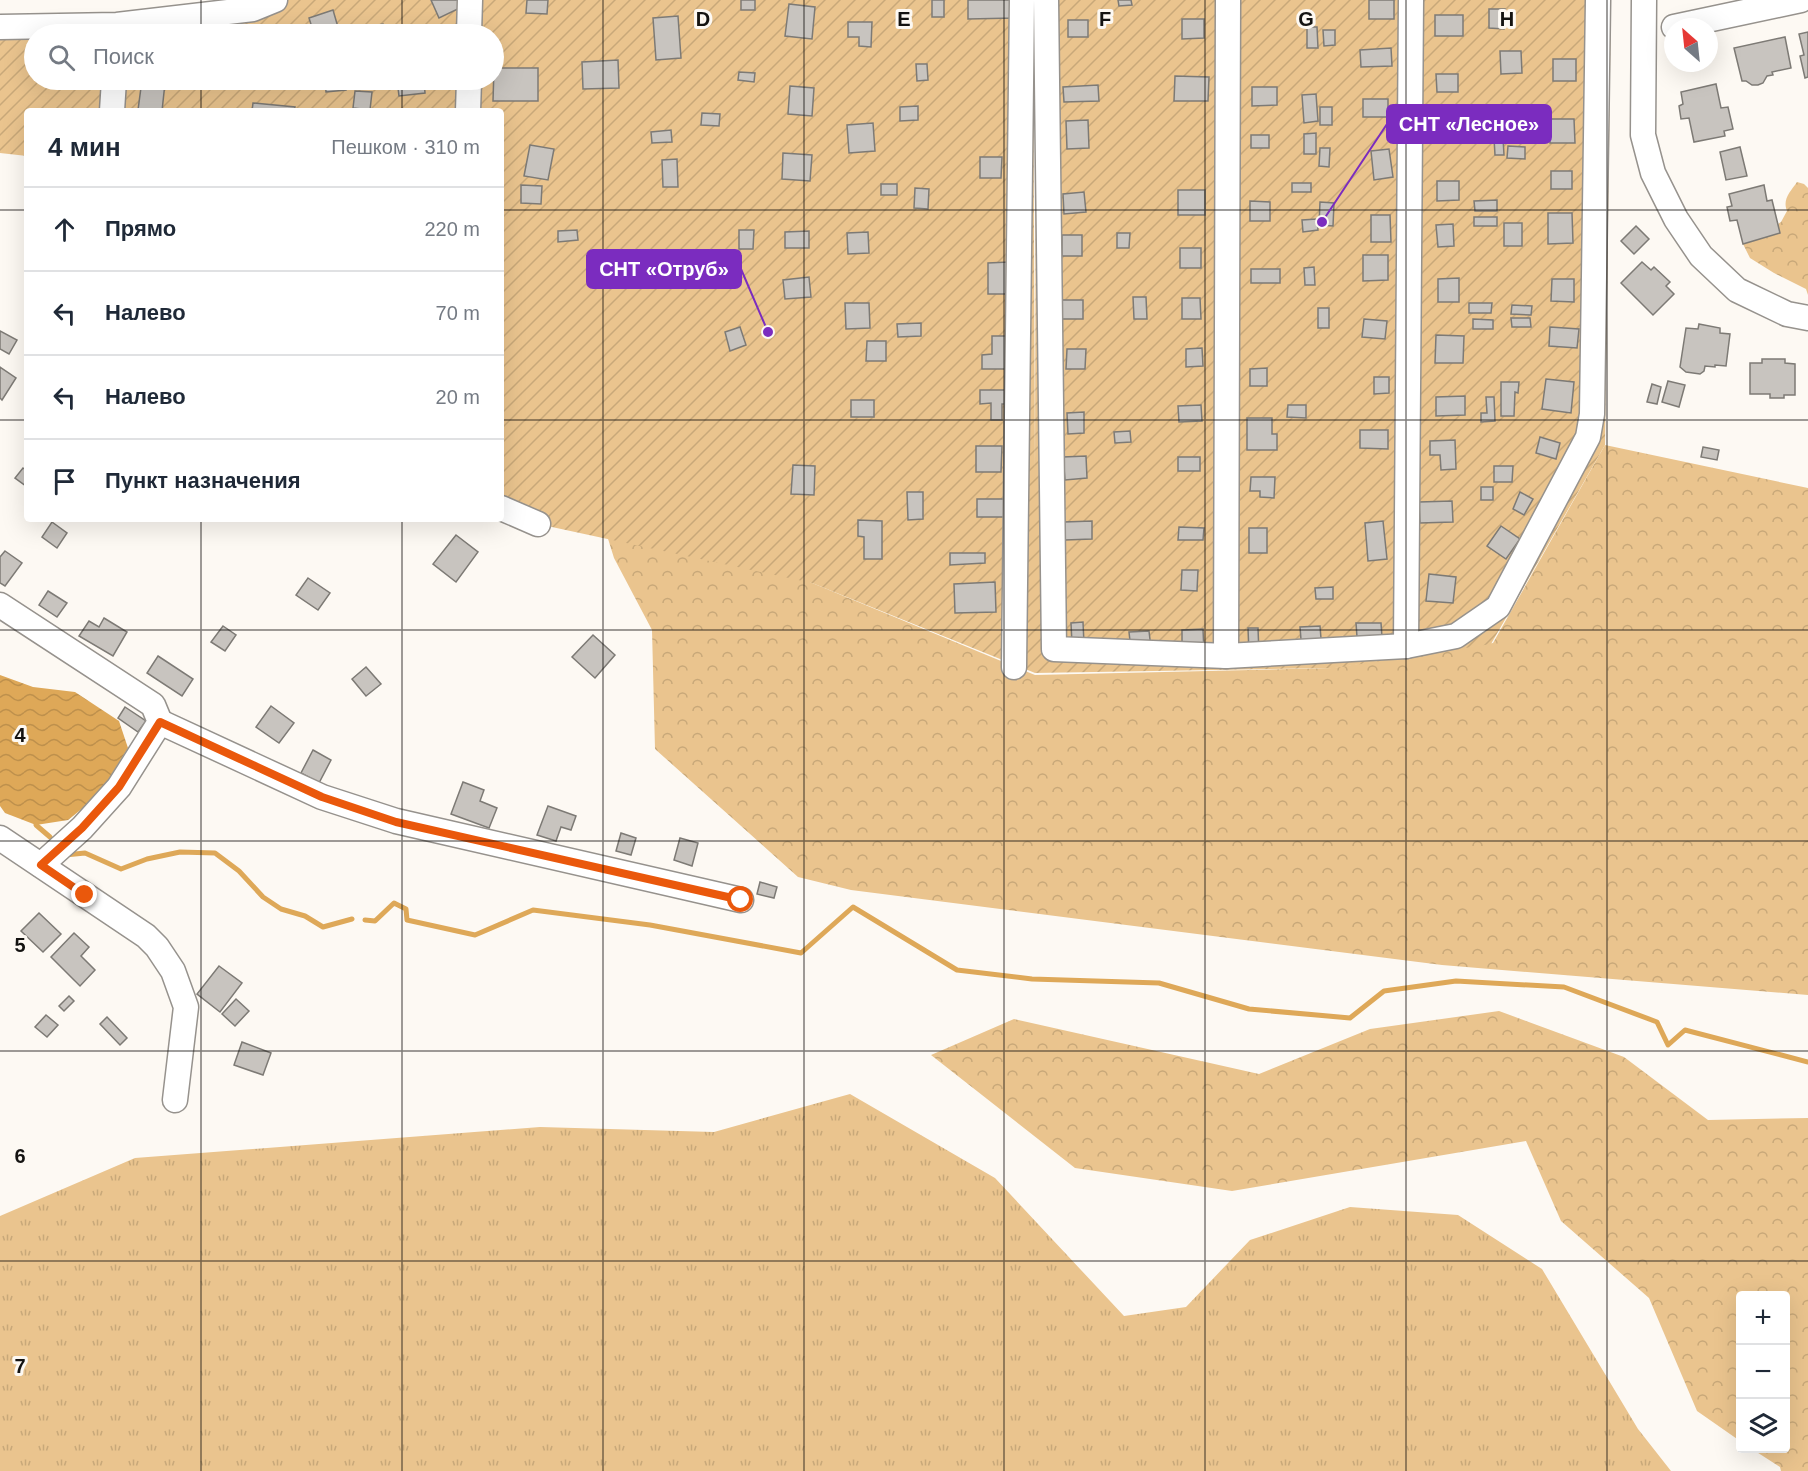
<!DOCTYPE html>
<html lang="ru">
<head>
<meta charset="utf-8">
<style>
  :root { --surface:#fff; --page:#f2f2f3; --text:#1f2937; --muted:#747a83; --line:#e0e1e3 }
  body { margin:0; font-family:Helvetica,sans-serif; background:var(--page); color:var(--text) }
  .controls { position:absolute; right:18px; bottom:18px; display:grid; overflow:hidden; border-radius:6px; box-shadow:0 6px 24px #0002 }
  .controls button { width:54px; height:54px; display:grid; place-items:center; padding:0; border:0; border-bottom:2px solid var(--line); background:var(--surface); color:var(--text); font:30px sans-serif }
  .compass { position:absolute; left:1664px; top:18px; width:54px; height:54px; border-radius:50%; background:var(--surface); box-shadow:0 6px 24px #0002; rotate:333deg }
  .stop { position:absolute; width:18px; height:18px; margin:-14px; border:4px solid #ea580c; border-radius:50%; background:#fff }
  .stop.end { background:#ea580c; border-color:#fff; box-shadow:0 2px 6px #0008 }
  .list { margin:0; padding:0; list-style:none }
  h2 { display:flex; justify-content:space-between; align-items:center; height:78px; margin:0; padding:0 24px; font-size:26px }
  h2 small { font-size:20px; font-weight:400; color:var(--muted) }
  .list li { display:grid; grid-template-columns:39px 1fr auto; gap:18px; align-items:center; box-sizing:border-box; height:84px; padding:0 24px; border-top:2px solid var(--line) }
  .list b { display:block; font-size:22px; white-space:nowrap }
  .list em { font-size:20px; font-style:normal; color:var(--muted) }
  .icon { flex:none; width:33px; height:33px; fill:none; stroke:currentColor; stroke-width:2; stroke-linecap:round; stroke-linejoin:round }
  .map { position:relative; flex:none; width:1808px; height:1471px; overflow:hidden }
  .search { position:absolute; background:var(--surface); box-shadow:0 6px 24px #0002; left:24px; top:24px; width:480px; height:66px; display:flex; align-items:center; gap:15px; box-sizing:border-box; padding:0 21px; border-radius:33px; color:var(--muted); font-size:22px }
  .panel { position:absolute; background:var(--surface); box-shadow:0 6px 24px #0002; left:24px; top:108px; width:480px; height:414px; border-radius:6px }
  .map>svg:first-child { display:block }
  .grass { fill:url(#grass-tufts) }
  .forest { fill:url(#forest-crowns) }
  .garden { fill:url(#garden-furrows); fill-rule:evenodd }
  .water { fill:url(#water-waves) }
  .lines { fill:none; stroke-linecap:round; stroke-linejoin:round }
  .stream { stroke:#dea858; stroke-width:5 }
  .building { fill:#c8c4bf; stroke:#7d7a75; stroke-width:1.5 }
  .minor-casing { stroke:#96928d; stroke-width:27 }
  .minor { stroke:#fff; stroke-width:24 }
  .route { stroke:#ea580c; stroke-width:8 }
  .grid { fill:none; stroke:#141311; stroke-width:1.5; stroke-opacity:0.55 }
  .grid-label { font-size:20px; text-anchor:middle; font-weight:bold; fill:#141311; stroke:#fdf9f3; stroke-width:6; stroke-linejoin:round; paint-order:stroke }
  .leader { fill:none; stroke:#7b2cbf; stroke-width:2 }
  .callout-dot { fill:#7b2cbf; stroke:#fdf9f3; stroke-width:2 }
  .callout { fill:#7b2cbf; stroke:#7b2cbf; stroke-width:2 }
  .callout-label { font-size:20px; text-anchor:middle; font-weight:bold; fill:#fff }
</style>
</head>
<body>
<div class="map">
<svg width="1808" height="1471" viewBox="0 0 1808 1471">
  <defs>
    <pattern id="grass-tufts" width="24" height="20" patternUnits="userSpaceOnUse" patternTransform="scale(1.5)"><rect width="24" height="20" fill="#eac48e"/><path d="M3 7l-1-3M5 7V3M7 7l1-3M15 17l-1-3M17 17v-4M19 17l1-3" fill="none" stroke="#c8a879"/></pattern>
    <pattern id="forest-crowns" width="20" height="18" patternUnits="userSpaceOnUse" patternTransform="scale(1.5)"><rect width="20" height="18" fill="#eac48e"/><path d="M2 6a3 3 0 1 1 6 0M12 15a3 3 0 1 1 6 0" fill="none" stroke="#c8a879"/></pattern>
    <pattern id="garden-furrows" width="10" height="10" patternUnits="userSpaceOnUse" patternTransform="scale(1.5)"><rect width="10" height="10" fill="#eac48e"/><path d="M-1 1l2-2M0 10L10 0M9 11l2-2" fill="none" stroke="#c8a879"/></pattern>
    <pattern id="water-waves" width="16" height="10" patternUnits="userSpaceOnUse" patternTransform="scale(1.5)"><rect width="16" height="10" fill="#dea858"/><path d="M0 5q4-4 8 0t8 0" fill="none" stroke="#be904c"/></pattern>
  </defs>
  <rect width="100%" height="100%" fill="#fdf9f3"/>
  <polygon class="grass" points="850,1094 995,1178 1124,1316 1186,1307 1250,1240 1350,1207 1458,1215 1542,1269 1638,1429 1671,1471 0,1471 0,1216 135,1158 540,1127 714,1132"/>
  <g class="forest">
    <path d="M1797,182L1804,184L1808,188V295L1806,289L1774,273L1750,258L1743,244L1780,233L1778,224L1781,222L1787,211C1782,199 1791,191 1797,182Z"/>
    <polygon points="549,349 788,573 1035,675 1332,668 1493,643 1605,445 1808,488 1808,995 1442,965 851,890 798,877 655,749 652,630 614,558"/>
    <polygon points="1499,1011 1624,1057 1708,1120 1808,1118 1808,1471 1781,1471 1780,1467 1752,1449 1786,1448 1786,1296 1740,1296 1740,1441 1697,1411 1649,1298 1561,1221 1526,1141 1232,1191 1075,1168 931,1055 1014,1019 1259,1074 1370,1029"/>
  </g>
  <path class="garden" d="M275,0H1033L1035,472L1036,0H1611L1605,445L1491,644L1335,668L1035,673L812,583L538,524L501,508V111H27V156L0,153V30ZM34,34H494V80H34Z"/>
  <polygon class="water" points="0,675 33,687 75,692 119,721 128,748 99,795 68,820 36,825 5,813 0,806"/>
  <g class="lines">
    <g class="stream">
      <polyline points="36,825 50,837"/>
      <polyline points="65,855 85,853 121,869 147,859 180,852 215,853 239,871 263,897 281,909 305,916 323,927 352,919"/>
      <polyline points="365,920 375,921 394,903 406,909 407,920 475,935 533,910 650,925 801,953 853,907 957,970 1032,979 1159,983 1249,1009 1350,1018 1384,991 1456,981 1564,987 1657,1022 1668,1045 1685,1030 1808,1062"/>
    </g>
  </g>
  <g class="building">
    <polygon points="431,0 459,0 462,7 439,18"/>
    <polygon points="527,0 548,0 547,14 526,13"/>
    <rect x="741" y="0" width="14" height="10"/>
    <rect x="932" y="0" width="12" height="17"/>
    <polygon points="968,0 1014,0 1014,18 968,19"/>
    <polygon points="1118,0 1131,0 1132,5 1119,6"/>
    <rect x="1369" y="0" width="25" height="19"/>
    <polygon points="789,4 815,7 812,39 785,36"/>
    <polygon points="1489,9 1505,9 1504,29 1489,28"/>
    <polygon points="333,10 340,34 314,34 309,18"/>
    <rect x="1435" y="15" width="28" height="21"/>
    <polygon points="678,16 681,58 656,60 653,18"/>
    <polygon points="1182,19 1204,19 1204,38 1182,39"/>
    <rect x="1068" y="20" width="20" height="17"/>
    <polygon points="848,22 872,22 871,47 859,46 859,37 848,37"/>
    <polygon points="383,24 385,34 368,34 366,27"/>
    <polygon points="1307,27 1317,27 1318,48 1307,48"/>
    <polygon points="1323,30 1335,30 1335,45 1324,46"/>
    <polygon points="1808,32 1808,77 1805,78 1800,56 1804,55 1799,34"/>
    <polygon points="1785,37 1791,68 1772,72 1773,75 1767,76 1763,83 1758,85 1752,85 1746,81 1742,81 1734,48"/>
    <polygon points="1391,48 1392,66 1361,67 1360,50"/>
    <polygon points="1500,51 1521,51 1522,73 1501,74"/>
    <rect x="1553" y="59" width="23" height="22"/>
    <polygon points="618,60 619,88 583,89 582,62"/>
    <polygon points="916,64 927,64 928,80 917,81"/>
    <polygon points="494,68 538,68 538,101 493,101"/>
    <polygon points="739,72 755,73 754,82 738,80"/>
    <polygon points="1436,74 1458,74 1458,92 1437,92"/>
    <polygon points="1175,76 1209,77 1208,101 1174,101"/>
    <polygon points="142,80 165,83 162,111 138,110"/>
    <polygon points="325,80 345,80 346,90 326,92"/>
    <polygon points="397,80 424,80 425,93 399,96"/>
    <polygon points="1716,84 1721,108 1728,107 1733,129 1724,131 1725,136 1694,142 1689,118 1681,119 1679,106 1683,104 1681,92"/>
    <polygon points="1098,85 1099,101 1064,102 1063,87"/>
    <polygon points="790,86 814,88 812,116 788,114"/>
    <polygon points="1252,87 1277,87 1277,105 1252,106"/>
    <polygon points="355,91 372,92 370,110 353,108"/>
    <polygon points="1316,94 1318,121 1304,123 1302,95"/>
    <rect x="1363" y="99" width="25" height="18"/>
    <polygon points="253,103 295,107 294,111 252,111"/>
    <polygon points="918,106 918,120 900,121 900,107"/>
    <rect x="1320" y="107" width="12" height="18"/>
    <polygon points="702,113 720,114 719,126 701,125"/>
    <polygon points="1550,119 1574,119 1575,143 1550,143"/>
    <polygon points="1088,120 1089,148 1067,149 1066,121"/>
    <polygon points="873,123 875,151 849,153 847,125"/>
    <polygon points="671,130 672,142 652,143 651,132"/>
    <polygon points="1316,133 1316,154 1304,154 1304,134"/>
    <rect x="1251" y="135" width="18" height="13"/>
    <polygon points="1494,138 1503,138 1504,155 1495,155"/>
    <polygon points="530,145 554,149 548,180 524,176"/>
    <polygon points="1508,146 1525,147 1525,159 1507,158"/>
    <polygon points="1740,147 1747,176 1726,180 1720,152"/>
    <polygon points="1320,148 1330,148 1329,167 1319,166"/>
    <polygon points="1389,149 1393,177 1374,180 1371,151"/>
    <polygon points="783,153 812,155 810,181 782,179"/>
    <polygon points="980,157 1002,157 1001,178 980,178"/>
    <polygon points="677,159 678,187 663,187 662,160"/>
    <rect x="1551" y="171" width="21" height="18"/>
    <polygon points="1437,181 1459,181 1459,200 1437,201"/>
    <rect x="1292" y="183" width="19" height="9"/>
    <rect x="881" y="184" width="16" height="11"/>
    <polygon points="521,185 542,186 541,204 521,203"/>
    <polygon points="1764,185 1767,201 1772,200 1780,233 1743,244 1737,220 1730,221 1727,207 1732,206 1729,194"/>
    <polygon points="915,188 929,189 928,209 914,208"/>
    <rect x="1178" y="190" width="27" height="25"/>
    <polygon points="1084,192 1086,212 1064,214 1063,194"/>
    <polygon points="1497,200 1497,211 1475,211 1474,201"/>
    <polygon points="1250,201 1270,202 1270,221 1250,221"/>
    <polygon points="1320,202 1334,203 1333,226 1319,225"/>
    <polygon points="1548,213 1572,213 1573,243 1548,244"/>
    <polygon points="1371,215 1390,215 1391,242 1371,242"/>
    <rect x="1474" y="217" width="23" height="9"/>
    <polygon points="1317,219 1318,230 1303,232 1302,220"/>
    <rect x="1504" y="223" width="18" height="23"/>
    <polygon points="1453,224 1454,246 1438,247 1436,225"/>
    <polygon points="1636,226 1649,239 1634,254 1621,241"/>
    <polygon points="577,230 578,240 558,242 558,231"/>
    <polygon points="739,230 754,230 753,249 739,249"/>
    <polygon points="809,231 809,248 785,248 785,232"/>
    <polygon points="868,232 869,253 848,254 847,233"/>
    <polygon points="1117,233 1130,233 1129,248 1117,248"/>
    <rect x="1062" y="235" width="20" height="21"/>
    <rect x="1180" y="248" width="21" height="20"/>
    <polygon points="1363,255 1388,255 1388,280 1363,281"/>
    <polygon points="1009,262 1009,294 988,294 988,263"/>
    <polygon points="1642,262 1651,270 1654,267 1670,282 1666,286 1674,294 1653,315 1621,283"/>
    <polygon points="1314,267 1315,285 1305,285 1304,268"/>
    <rect x="1251" y="269" width="29" height="14"/>
    <polygon points="809,277 811,297 785,299 783,280"/>
    <polygon points="1459,278 1459,302 1438,302 1438,279"/>
    <polygon points="1552,279 1574,279 1574,302 1551,301"/>
    <polygon points="1133,297 1146,297 1147,319 1134,319"/>
    <polygon points="1182,298 1200,298 1201,319 1182,319"/>
    <rect x="1062" y="300" width="21" height="19"/>
    <polygon points="845,303 869,303 870,328 846,329"/>
    <polygon points="1469,303 1492,303 1491,313 1469,313"/>
    <polygon points="1512,305 1532,306 1531,315 1511,314"/>
    <rect x="1318" y="308" width="11" height="20"/>
    <polygon points="1511,318 1530,318 1531,327 1512,327"/>
    <polygon points="1364,319 1387,321 1385,339 1362,337"/>
    <polygon points="1473,319 1493,320 1493,329 1473,329"/>
    <polygon points="921,323 921,336 898,337 897,324"/>
    <polygon points="1699,324 1720,328 1720,333 1730,334 1726,366 1715,365 1715,367 1705,366 1704,371 1700,374 1686,372 1680,367 1686,328 1698,329"/>
    <polygon points="740,327 746,345 730,351 725,332"/>
    <polygon points="1550,327 1579,329 1577,348 1549,346"/>
    <polygon points="0,331 17,340 9,354 0,349"/>
    <polygon points="1436,335 1464,336 1463,363 1435,363"/>
    <polygon points="992,336 1006,336 1006,369 982,369 982,355 992,354"/>
    <polygon points="867,341 886,341 886,361 866,361"/>
    <polygon points="1202,348 1203,366 1186,367 1186,349"/>
    <polygon points="1067,349 1086,349 1085,369 1066,369"/>
    <polygon points="1762,359 1785,359 1785,363 1795,364 1795,395 1784,395 1784,398 1770,398 1770,394 1750,394 1750,363 1762,363"/>
    <polygon points="0,367 16,378 2,400 0,398"/>
    <polygon points="1267,368 1267,386 1250,386 1250,369"/>
    <polygon points="1374,377 1389,377 1389,393 1374,394"/>
    <polygon points="1546,379 1574,382 1571,413 1542,409"/>
    <polygon points="1668,381 1685,385 1679,407 1662,402"/>
    <polygon points="1501,382 1519,382 1518,393 1515,392 1514,416 1501,416"/>
    <polygon points="1652,384 1661,387 1657,404 1647,402"/>
    <polygon points="980,390 1013,390 1013,404 1002,404 1002,420 991,420 991,403 980,404"/>
    <polygon points="1465,396 1465,415 1436,416 1436,397"/>
    <polygon points="1486,397 1494,397 1495,421 1481,422 1481,413 1487,413"/>
    <rect x="851" y="400" width="23" height="17"/>
    <polygon points="1201,405 1202,421 1179,422 1178,406"/>
    <polygon points="1288,405 1306,405 1306,418 1287,417"/>
    <polygon points="1084,412 1084,433 1068,434 1067,413"/>
    <polygon points="1247,418 1272,418 1272,434 1277,434 1277,450 1247,450"/>
    <polygon points="1360,430 1388,430 1388,449 1360,448"/>
    <polygon points="1130,431 1131,442 1115,443 1114,432"/>
    <polygon points="1540,437 1560,443 1556,459 1536,453"/>
    <polygon points="1455,440 1456,469 1441,470 1440,455 1430,455 1430,441"/>
    <polygon points="976,446 1002,446 1001,472 976,472"/>
    <polygon points="1703,447 1719,450 1717,460 1701,457"/>
    <polygon points="1086,456 1087,478 1065,480 1063,457"/>
    <rect x="1178" y="457" width="22" height="14"/>
    <polygon points="793,465 815,466 814,495 791,494"/>
    <polygon points="1494,466 1513,466 1512,482 1494,482"/>
    <polygon points="23,468 27,471 26,486 15,478"/>
    <polygon points="1251,477 1275,477 1274,498 1260,497 1260,491 1250,491"/>
    <rect x="1481" y="487" width="12" height="13"/>
    <polygon points="907,492 923,492 923,519 908,520"/>
    <polygon points="1520,492 1533,499 1524,515 1513,509"/>
    <rect x="977" y="499" width="29" height="18"/>
    <polygon points="1452,501 1453,522 1420,523 1419,502"/>
    <polygon points="858,520 882,521 882,559 864,559 864,537 858,536"/>
    <polygon points="1092,521 1092,539 1065,540 1064,522"/>
    <polygon points="1383,521 1387,559 1368,561 1365,523"/>
    <polygon points="52,522 67,533 57,548 42,537"/>
    <polygon points="1501,526 1520,539 1506,559 1487,546"/>
    <polygon points="1179,527 1204,528 1203,540 1178,540"/>
    <rect x="1249" y="528" width="18" height="25"/>
    <polygon points="456,535 478,552 456,582 433,564"/>
    <polygon points="5,551 22,563 5,586 0,583 0,557"/>
    <polygon points="950,553 985,553 985,563 950,565"/>
    <polygon points="1182,570 1198,570 1197,591 1181,590"/>
    <polygon points="1429,574 1456,577 1453,603 1426,601"/>
    <polygon points="308,578 330,593 318,610 296,595"/>
    <polygon points="995,582 996,612 955,613 954,584"/>
    <polygon points="1333,587 1333,599 1316,599 1315,588"/>
    <polygon points="48,591 67,603 57,617 39,605"/>
    <polygon points="104,618 127,632 113,656 79,636 89,621 99,627"/>
    <polygon points="1083,622 1084,644 1072,644 1071,623"/>
    <polygon points="1356,623 1381,623 1382,637 1357,637"/>
    <polygon points="223,626 236,635 225,651 211,642"/>
    <polygon points="1320,626 1322,651 1302,652 1300,627"/>
    <polygon points="1248,628 1258,628 1259,654 1249,654"/>
    <polygon points="1203,629 1204,653 1182,653 1182,630"/>
    <polygon points="1149,631 1151,648 1131,650 1129,632"/>
    <polygon points="593,635 615,655 595,678 572,657"/>
    <polygon points="158,656 193,679 182,696 147,673"/>
    <polygon points="366,667 381,684 366,696 352,679"/>
    <polygon points="271,706 294,723 279,743 256,727"/>
    <polygon points="125,707 146,721 138,732 118,718"/>
    <polygon points="313,750 331,760 319,783 301,773"/>
    <polygon points="463,782 484,790 480,801 497,808 489,828 451,814"/>
    <polygon points="548,806 576,816 571,830 561,827 556,841 537,835"/>
    <polygon points="621,833 636,838 631,855 616,851"/>
    <polygon points="680,838 698,843 692,866 674,860"/>
    <polygon points="760,882 777,887 774,898 757,894"/>
    <polygon points="39,913 61,934 43,952 21,931"/>
    <polygon points="74,933 89,947 81,956 95,970 80,986 51,957"/>
    <polygon points="219,966 242,983 220,1012 197,994"/>
    <polygon points="69,996 74,1001 64,1011 59,1006"/>
    <polygon points="236,999 249,1011 235,1026 222,1014"/>
    <polygon points="46,1015 58,1025 47,1037 35,1027"/>
    <polygon points="107,1017 127,1038 120,1045 100,1024"/>
    <polygon points="242,1042 271,1053 263,1075 234,1065"/>
  </g>
  <g class="lines">
    <g class="minor-casing">
      <g id="minor">
        <polyline points="1046,0 1054,649 1226,656 1406,646 1456,636 1498,607 1588,437 1592,414 1598,0"/>
        <polyline points="1644,0 1643,135 1653,173 1676,219 1701,256 1737,290 1787,314 1808,318"/>
        <polyline points="0,27 117,25 253,9 275,0"/>
        <polyline points="1674,27 1801,0"/>
        <polyline points="469,34 470,0"/>
        <polyline points="112,111 114,80"/>
        <polyline points="468,111 469,80"/>
        <polyline points="501,508 538,524"/>
        <polyline points="0,605 153,705 160,722 119,787 82,828 41,865"/>
        <polyline points="1406,646 1411,0"/>
        <polyline points="1226,656 1228,0"/>
        <polyline points="1014,667 1022,0"/>
        <polyline points="160,722 322,797 396,821 741,900"/>
        <polyline points="0,838 146,936 157,947 173,971 186,1007 175,1100"/>
      </g>
    </g>
    <use href="#minor" class="minor"/>
  </g>
  <g class="lines">
    <polyline class="route" points="85,895 41,865 82,828 119,787 160,722 322,797 396,822 741,900"/>
  </g>
  <path class="grid" d="M201,0V34M402,0V34M603,0V1471M804,0V1471M1004,0V1471M1205,0V1471M1406,0V1471M1607,0V1471M201,80V111M402,80V111M0,210H27M501,210H1808M0,420H27M501,420H1808M201,519V1471M402,519V1471M0,630H1808M0,841H1808M0,1051H1808M0,1261H1808"/>
  <g class="grid-label">
    <text x="703" y="26">D</text>
    <text x="904" y="26">E</text>
    <text x="1105" y="26">F</text>
    <text x="1306" y="26">G</text>
    <text x="1507" y="26">H</text>
    <text x="20" y="742">4</text>
    <text x="20" y="952">5</text>
    <text x="20" y="1163">6</text>
    <text x="20" y="1373">7</text>
  </g>
  <path class="leader" d="M1322 222L1387 124M768 332L741 269"/>
  <g class="callout-dot">
    <circle cx="1322" cy="222" r="6"/>
    <circle cx="768" cy="332" r="6"/>
  </g>
  <g class="callout">
    <rect x="1387" y="105" width="164" height="38" rx="6"/>
    <rect x="587" y="250" width="154" height="38" rx="6"/>
  </g>
  <g class="callout-label">
    <text x="1469" y="131">СНТ «Лесное»</text>
    <text x="664" y="276">СНТ «Отруб»</text>
  </g>
</svg>
<div class="controls">
<button>+</button>
<button>−</button>
<button><svg class="icon" aria-label="layers" viewBox="0 0 24 24"><path d="M12 4l9 5-9 5-9-5zM3 14l9 5 9-5"/></svg></button>
</div>
<svg class="compass" viewBox="-18 -18 36 36"><path d="M0-13l5 13h-10z" fill="#e53935"/><path d="M0 13l5-13h-10z" fill="#747a83"/></svg>
<div class="stop" style="left:741px;top:900px"></div>
<div class="stop end" style="left:85px;top:895px"></div>
<div class="search"><svg class="icon" aria-label="search" viewBox="0 0 24 24"><circle cx="10" cy="10" r="6"/><path d="M15 15l6 6"/></svg>Поиск</div>
<section class="panel">
<h2>4 мин<small>Пешком · 310 m</small></h2>
<ul class="list">
<li><svg class="icon" aria-label="ahead" viewBox="0 0 24 24"><path d="M12 20V5M6 11l6-6 6 6"/></svg><div><b>Прямо</b></div><em>220 m</em></li>
<li><svg class="icon" aria-label="left" viewBox="0 0 24 24"><path d="M17 20v-9H6M10 6l-5 5 5 5"/></svg><div><b>Налево</b></div><em>70 m</em></li>
<li><svg class="icon" aria-label="left" viewBox="0 0 24 24"><path d="M17 20v-9H6M10 6l-5 5 5 5"/></svg><div><b>Налево</b></div><em>20 m</em></li>
<li><svg class="icon" aria-label="arrive" viewBox="0 0 24 24"><path d="M6 21V4h12l-3 4 3 4H6"/></svg><div><b>Пункт назначения</b></div></li>
</ul>
</section>
</div>
</body>
</html>
